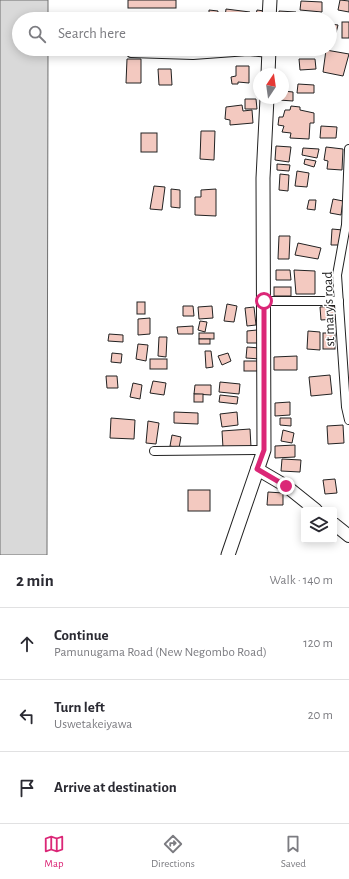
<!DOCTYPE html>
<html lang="en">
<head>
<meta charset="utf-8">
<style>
  :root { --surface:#fff; --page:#f7f7f7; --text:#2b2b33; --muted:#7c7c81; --line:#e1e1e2; --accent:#db2777 }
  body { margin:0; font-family:"Alegreya Sans",sans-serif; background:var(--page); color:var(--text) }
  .controls { position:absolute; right:12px; bottom:12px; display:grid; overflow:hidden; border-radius:4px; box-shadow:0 2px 10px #0003 }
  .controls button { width:36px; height:36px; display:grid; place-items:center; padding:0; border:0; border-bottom:1px solid var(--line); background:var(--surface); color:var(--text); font:20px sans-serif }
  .compass { position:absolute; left:253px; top:68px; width:36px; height:36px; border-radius:50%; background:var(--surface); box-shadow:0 2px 10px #0003; rotate:13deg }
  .stop { position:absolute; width:12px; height:12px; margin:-9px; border:3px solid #db2777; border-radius:50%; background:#fff }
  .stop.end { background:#db2777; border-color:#fff; box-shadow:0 1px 4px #0008 }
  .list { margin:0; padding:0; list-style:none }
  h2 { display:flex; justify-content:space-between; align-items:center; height:52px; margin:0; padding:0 16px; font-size:17px }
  h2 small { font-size:13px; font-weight:400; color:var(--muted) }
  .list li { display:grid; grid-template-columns:26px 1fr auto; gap:12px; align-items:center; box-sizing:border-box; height:72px; padding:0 16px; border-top:1px solid var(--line) }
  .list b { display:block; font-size:15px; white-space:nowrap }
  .list p { margin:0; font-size:13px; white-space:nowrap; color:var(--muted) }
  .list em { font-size:13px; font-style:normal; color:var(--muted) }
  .icon { flex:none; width:22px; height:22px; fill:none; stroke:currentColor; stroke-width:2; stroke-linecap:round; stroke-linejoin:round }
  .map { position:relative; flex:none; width:349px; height:555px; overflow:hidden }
  .search { position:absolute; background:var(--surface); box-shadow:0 2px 10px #0003; left:12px; right:12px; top:12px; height:44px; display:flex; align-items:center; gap:10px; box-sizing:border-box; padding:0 14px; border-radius:22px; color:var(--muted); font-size:15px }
  .sheet { height:268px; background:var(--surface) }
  nav { display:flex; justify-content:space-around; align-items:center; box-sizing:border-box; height:56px; border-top:1px solid var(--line); background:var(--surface); font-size:11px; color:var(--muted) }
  nav a { display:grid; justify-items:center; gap:2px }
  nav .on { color:var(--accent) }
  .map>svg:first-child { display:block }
  .water { fill:#d9d9d9; stroke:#6f6f6f }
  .building { fill:#f3c9c0; stroke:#222 }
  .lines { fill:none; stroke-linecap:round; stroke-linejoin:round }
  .street-casing { stroke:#222; stroke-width:10 }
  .secondary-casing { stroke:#222; stroke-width:14 }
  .primary-casing { stroke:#222; stroke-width:15 }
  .street { stroke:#fff; stroke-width:8 }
  .secondary { stroke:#fff; stroke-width:12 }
  .primary { stroke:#fff; stroke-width:13 }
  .route { stroke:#db2777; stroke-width:5 }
  .labels { text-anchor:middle; stroke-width:3; stroke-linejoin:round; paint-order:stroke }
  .street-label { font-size:14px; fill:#222; stroke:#fff }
</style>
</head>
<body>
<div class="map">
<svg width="349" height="555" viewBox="0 0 349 555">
  <rect width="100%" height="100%" fill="#fff"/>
  <polygon class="water" points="0,0 48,0 48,19 19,19 19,49 48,49 47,555 0,555"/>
  <g class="building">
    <rect x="128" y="0" width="48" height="8"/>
    <polygon points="340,0 349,1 349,12 338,10"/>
    <polygon points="301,1 322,2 322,12 300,10"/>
    <polygon points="226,9 250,12 249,19 234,19 225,17"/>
    <polygon points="209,10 218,11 217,19 209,19"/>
    <polygon points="257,10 264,11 264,19 255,19"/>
    <polygon points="279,11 296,12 295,19 279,19"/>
    <rect x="342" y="22" width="7" height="16"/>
    <polygon points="330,24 338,25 334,41 330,40"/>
    <polygon points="326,50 349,54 343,76 323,72"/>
    <polygon points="127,59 141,59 141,83 126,83"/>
    <polygon points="299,59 315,59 316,69 300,70"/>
    <polygon points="236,66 249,66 249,83 238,82 238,84 232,84 231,77 236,76"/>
    <polygon points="158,69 171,69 172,85 159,85"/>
    <polygon points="298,84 314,85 314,93 297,93"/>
    <polygon points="283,91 293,92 293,101 279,100 279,98 283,98"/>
    <polygon points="245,99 256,99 257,109 245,109"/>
    <polygon points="242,105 243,111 252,110 253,123 230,125 230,120 225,119 226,107"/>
    <polygon points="291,106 300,107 300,110 314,113 314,123 310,123 309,139 290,138 291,133 282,132 284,126 278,125 279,117 283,117 285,110 290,110"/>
    <polygon points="321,126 337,127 336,138 320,138"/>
    <polygon points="201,131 215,131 214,160 200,159"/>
    <rect x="141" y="133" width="16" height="19"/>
    <polygon points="276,146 291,147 289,162 275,160"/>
    <polygon points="326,147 343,149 342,170 327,169 328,161 324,160"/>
    <polygon points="303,148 319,149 317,158 302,155"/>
    <polygon points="305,159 316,161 314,167 304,164"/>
    <polygon points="277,164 290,165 289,171 277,170"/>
    <polygon points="297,171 309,173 307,187 295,186"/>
    <polygon points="280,174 289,175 288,191 279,190"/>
    <polygon points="154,186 165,187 162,210 150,209"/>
    <polygon points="171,189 180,190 180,208 171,207"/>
    <polygon points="216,189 216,216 195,215 195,197 201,197 201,190"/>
    <polygon points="333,199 343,201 341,215 330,213"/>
    <polygon points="309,200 316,200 315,210 307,209"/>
    <polygon points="332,229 343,230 340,245 331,245"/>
    <polygon points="279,236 290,236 289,259 278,259"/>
    <polygon points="298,243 321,248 318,259 295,255"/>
    <polygon points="276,270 290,270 291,280 276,280"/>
    <polygon points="294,270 315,271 315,294 296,294"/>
    <rect x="274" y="287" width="17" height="9"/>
    <rect x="137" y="302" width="8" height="12"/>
    <polygon points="227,304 237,306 234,322 224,321"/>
    <polygon points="183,306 193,306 194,316 183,316"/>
    <polygon points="212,306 213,318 199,319 198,307"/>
    <polygon points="336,306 336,319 321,320 320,307"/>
    <polygon points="254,307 256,325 247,326 245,308"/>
    <polygon points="150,318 150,334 138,335 138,319"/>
    <polygon points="200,321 207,322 205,332 198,330"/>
    <polygon points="193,326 193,334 178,334 177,327"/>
    <polygon points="257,330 258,343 247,343 247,331"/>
    <polygon points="308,331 320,332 320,350 307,349"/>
    <rect x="199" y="333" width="15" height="6"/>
    <rect x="323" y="333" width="12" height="16"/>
    <polygon points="109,334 123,335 123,342 108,341"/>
    <polygon points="159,337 167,337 166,357 158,356"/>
    <rect x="199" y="339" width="11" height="5"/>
    <polygon points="138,344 148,345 146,361 136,359"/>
    <polygon points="247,347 260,348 260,359 246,358"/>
    <polygon points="205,351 211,351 213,367 206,368"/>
    <polygon points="112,353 122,354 121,363 111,362"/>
    <polygon points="228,353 231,361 222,365 218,356"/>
    <polygon points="297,356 297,370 274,370 274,357"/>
    <rect x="150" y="359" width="17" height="10"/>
    <rect x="244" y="361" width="16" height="10"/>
    <polygon points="330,375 332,394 311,396 309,377"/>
    <polygon points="106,376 117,376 118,388 107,388"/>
    <polygon points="153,381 166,383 164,395 150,393"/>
    <polygon points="220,382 240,384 239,394 219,392"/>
    <polygon points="133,383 142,385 140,399 130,397"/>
    <polygon points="195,385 211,385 211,395 194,394"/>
    <rect x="194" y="394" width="9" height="8"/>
    <polygon points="220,395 238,397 237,404 219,402"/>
    <polygon points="290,402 290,415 275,416 275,403"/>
    <polygon points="174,412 198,413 198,424 174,423"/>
    <polygon points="237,412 238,425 222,427 220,414"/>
    <polygon points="111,418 135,420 134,439 110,438"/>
    <polygon points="280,418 291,418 291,426 280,425"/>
    <polygon points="148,421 159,423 156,444 146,443"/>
    <polygon points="343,425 344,443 328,444 327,426"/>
    <polygon points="250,429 251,447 223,448 222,431"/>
    <polygon points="283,430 294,433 292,443 281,441"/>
    <polygon points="172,435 181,437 179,448 170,446"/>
    <polygon points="295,445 295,457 275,458 275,446"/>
    <polygon points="282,459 301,460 300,472 281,471"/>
    <polygon points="335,479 337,493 325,494 323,480"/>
    <rect x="188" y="490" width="22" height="21"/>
    <polygon points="268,492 283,493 283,505 267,505"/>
  </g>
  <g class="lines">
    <g class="street-casing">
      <g id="street">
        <polyline points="131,53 193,55 248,51 269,53"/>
        <polyline points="349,149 346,225 337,275 346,407 349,420"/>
        <polyline points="264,301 339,301"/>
        <polyline points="154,451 264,450"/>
      </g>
    </g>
    <g class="secondary-casing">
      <g id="secondary">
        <polyline points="257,469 286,486 316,510"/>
        <polyline points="334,524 349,536"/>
      </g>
    </g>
    <g class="primary-casing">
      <g id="primary">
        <polyline points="269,19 270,0"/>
        <polyline points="268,74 269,49"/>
        <polyline points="228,555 264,450 263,178 267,98"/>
      </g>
    </g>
    <use href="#street" class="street"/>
    <use href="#secondary" class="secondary"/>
    <use href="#primary" class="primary"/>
  </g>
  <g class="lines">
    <polyline class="route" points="264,301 264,450 257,469 286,486"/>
  </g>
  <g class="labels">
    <g class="street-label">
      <text transform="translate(328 309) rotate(-92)" y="5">st mary's road</text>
    </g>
  </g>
</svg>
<div class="controls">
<button><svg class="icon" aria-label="layers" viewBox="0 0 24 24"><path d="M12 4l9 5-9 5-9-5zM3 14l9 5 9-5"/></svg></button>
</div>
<svg class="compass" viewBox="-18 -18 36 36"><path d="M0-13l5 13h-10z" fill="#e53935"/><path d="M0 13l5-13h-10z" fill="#7c7c81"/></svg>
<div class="stop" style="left:264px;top:301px"></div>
<div class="stop end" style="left:286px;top:486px"></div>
<div class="search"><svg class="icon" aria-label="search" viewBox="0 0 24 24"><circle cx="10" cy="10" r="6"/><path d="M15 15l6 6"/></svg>Search here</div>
</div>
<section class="sheet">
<h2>2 min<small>Walk · 140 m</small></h2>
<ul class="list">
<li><svg class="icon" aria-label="ahead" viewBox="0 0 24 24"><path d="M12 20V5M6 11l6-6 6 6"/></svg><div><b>Continue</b><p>Pamunugama Road (New Negombo Road)</p></div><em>120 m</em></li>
<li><svg class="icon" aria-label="left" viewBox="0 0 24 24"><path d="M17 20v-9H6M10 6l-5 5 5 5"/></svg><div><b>Turn left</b><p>Uswetakeiyawa</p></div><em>20 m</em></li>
<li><svg class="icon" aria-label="arrive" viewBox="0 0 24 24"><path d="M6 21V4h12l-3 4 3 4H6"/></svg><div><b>Arrive at destination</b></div></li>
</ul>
</section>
<nav>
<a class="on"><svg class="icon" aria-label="map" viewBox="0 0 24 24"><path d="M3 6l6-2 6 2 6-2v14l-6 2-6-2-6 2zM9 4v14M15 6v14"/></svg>Map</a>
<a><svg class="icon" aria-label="directions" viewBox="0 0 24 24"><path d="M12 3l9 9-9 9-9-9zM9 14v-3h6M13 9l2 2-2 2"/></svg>Directions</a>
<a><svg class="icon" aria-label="saved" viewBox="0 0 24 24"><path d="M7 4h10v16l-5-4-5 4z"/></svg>Saved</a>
</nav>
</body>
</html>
